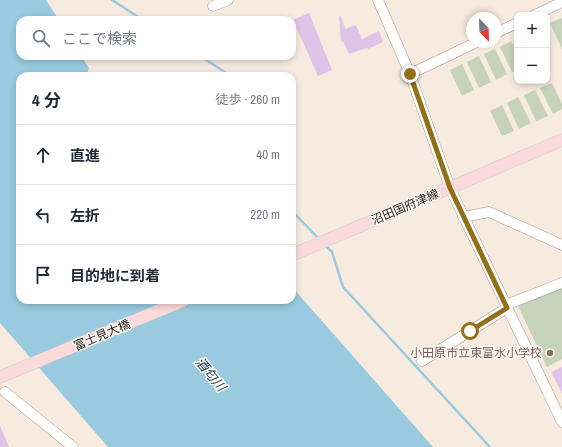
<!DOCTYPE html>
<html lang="ja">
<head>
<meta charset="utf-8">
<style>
  :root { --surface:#fff; --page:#f2f2f3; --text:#1f2937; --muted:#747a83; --line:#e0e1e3 }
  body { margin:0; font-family:"Archivo Narrow","Noto Sans JP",sans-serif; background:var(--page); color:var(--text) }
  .controls { position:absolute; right:12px; top:12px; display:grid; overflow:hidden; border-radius:8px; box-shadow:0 2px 6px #0003 }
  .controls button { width:36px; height:36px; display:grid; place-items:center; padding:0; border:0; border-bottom:1px solid var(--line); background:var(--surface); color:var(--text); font:20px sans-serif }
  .compass { position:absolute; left:466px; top:12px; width:36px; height:36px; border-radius:50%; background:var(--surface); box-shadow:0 2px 6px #0003; rotate:157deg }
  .stop { position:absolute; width:12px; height:12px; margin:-9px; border:3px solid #937017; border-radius:50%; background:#fff }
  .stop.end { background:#937017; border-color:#fff; box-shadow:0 1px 4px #0008 }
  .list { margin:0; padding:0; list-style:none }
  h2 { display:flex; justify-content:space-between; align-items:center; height:52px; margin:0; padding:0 16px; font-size:17px }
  h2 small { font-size:13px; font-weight:400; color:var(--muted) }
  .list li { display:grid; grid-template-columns:26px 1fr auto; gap:12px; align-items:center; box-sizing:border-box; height:60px; padding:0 16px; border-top:1px solid var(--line) }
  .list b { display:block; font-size:15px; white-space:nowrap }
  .list em { font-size:13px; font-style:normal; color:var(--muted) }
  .icon { flex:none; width:22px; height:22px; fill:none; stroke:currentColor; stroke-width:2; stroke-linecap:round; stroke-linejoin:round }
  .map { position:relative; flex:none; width:562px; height:447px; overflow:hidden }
  .search { position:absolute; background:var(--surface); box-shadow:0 2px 6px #0003; left:16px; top:16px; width:280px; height:44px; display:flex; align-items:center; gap:10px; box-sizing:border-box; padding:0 14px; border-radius:12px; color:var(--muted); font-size:15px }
  .panel { position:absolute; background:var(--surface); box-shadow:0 2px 6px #0003; left:16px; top:72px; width:280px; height:232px; border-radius:12px }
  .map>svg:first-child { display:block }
  .green { fill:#c6d2b9 }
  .water { fill:#99cadf }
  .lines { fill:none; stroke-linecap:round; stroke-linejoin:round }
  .stream { stroke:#99cadf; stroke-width:2.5 }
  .building { fill:#dfc3e8 }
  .minor-casing { stroke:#a0958b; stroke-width:11 }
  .major-casing { stroke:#cecdcc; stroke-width:13 }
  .minor { stroke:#fff; stroke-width:10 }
  .major { stroke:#fadada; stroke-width:12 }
  .route { stroke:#937017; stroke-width:5 }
  .education-dot { fill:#8d6e63; stroke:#fffaf5; stroke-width:1.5 }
  .labels { text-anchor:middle; stroke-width:3; stroke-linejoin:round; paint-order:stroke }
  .street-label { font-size:12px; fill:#1f1b17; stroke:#fffaf5 }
  .education-label { font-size:12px; fill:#785e54; stroke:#fffaf5; text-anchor:end }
  .water-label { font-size:13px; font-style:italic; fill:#133e4e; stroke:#fffaf5 }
</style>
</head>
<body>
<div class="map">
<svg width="562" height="447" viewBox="0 0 562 447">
  <rect width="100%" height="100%" fill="#f7ebe0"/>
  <g class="green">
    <polygon points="561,18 562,19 562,49 550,23"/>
    <polygon points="511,41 517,53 517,70 512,72 500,47"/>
    <polygon points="495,49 507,74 496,80 484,54"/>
    <polygon points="479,56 491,82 479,88 467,62"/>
    <polygon points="462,64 474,90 462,96 450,70"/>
    <polygon points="552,83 562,104 562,109 553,114 540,88"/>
    <polygon points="535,90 548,116 536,121 524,95"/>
    <polygon points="518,97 531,123 519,129 507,103"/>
    <polygon points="502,105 514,131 502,136 490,111"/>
    <polygon points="562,288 562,359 547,367 518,306"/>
  </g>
  <polygon class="water" points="0,0 46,0 59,20 20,20 20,56 81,56 89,68 86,76 20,76 20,300 292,300 292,287 433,447 108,447 0,323"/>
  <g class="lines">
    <g class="stream">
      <polyline points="112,0 143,20"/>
      <polyline points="200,56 231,76"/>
      <polyline points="292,213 295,214 319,239"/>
      <polyline points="325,245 332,252 343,287 490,447"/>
    </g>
  </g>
  <g class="building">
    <polygon points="309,13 332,70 318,76 293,20"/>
    <polygon points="341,16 345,29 356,25 362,39 379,31 383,42 368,49 367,48 349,54 343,41 341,42 339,17"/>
    <polygon points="562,367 562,393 551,372"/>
    <polygon points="0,426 9,447 0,447"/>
  </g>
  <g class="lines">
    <g class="minor-casing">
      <g id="minor">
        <polyline points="378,0 410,74 450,188 562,422"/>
        <polyline points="213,6 228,0"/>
        <polyline points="535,15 562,2"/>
        <polyline points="496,33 517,23"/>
        <polyline points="410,74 477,42"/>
        <polyline points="463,217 489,212 562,245"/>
        <polyline points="506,305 562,283"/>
        <polyline points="422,361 507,308"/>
        <polyline points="5,392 73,447"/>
      </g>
    </g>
    <g class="major-casing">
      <g id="major">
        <polyline points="292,255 562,140"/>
        <polyline points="0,377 184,300"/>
      </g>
    </g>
    <use href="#minor" class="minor"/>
    <use href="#major" class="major"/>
  </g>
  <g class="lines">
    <polyline class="route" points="410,74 450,188 507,308 470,331"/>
  </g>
  <circle class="education-dot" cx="550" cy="353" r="4"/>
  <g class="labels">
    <g class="street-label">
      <text transform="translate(405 207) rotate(-23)" y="4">沼田国府津線</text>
      <text transform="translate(102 335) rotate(-23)" y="4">富士見大橋</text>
    </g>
    <g class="education-label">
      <text x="542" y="357">小田原市立東富水小学校</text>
    </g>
    <g class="water-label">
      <text transform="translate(211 374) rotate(50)" y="5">酒匂川</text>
    </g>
  </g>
</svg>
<div class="controls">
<button>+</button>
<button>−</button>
</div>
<svg class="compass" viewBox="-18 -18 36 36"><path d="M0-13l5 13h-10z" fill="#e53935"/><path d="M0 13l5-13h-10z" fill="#747a83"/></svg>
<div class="stop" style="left:470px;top:331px"></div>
<div class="stop end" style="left:410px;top:74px"></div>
<div class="search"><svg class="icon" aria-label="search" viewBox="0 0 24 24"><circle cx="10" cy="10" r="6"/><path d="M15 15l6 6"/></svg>ここで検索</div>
<section class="panel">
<h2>4 分<small>徒歩 · 260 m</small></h2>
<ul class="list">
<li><svg class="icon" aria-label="ahead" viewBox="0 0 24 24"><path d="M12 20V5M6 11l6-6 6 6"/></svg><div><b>直進</b></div><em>40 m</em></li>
<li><svg class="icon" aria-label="left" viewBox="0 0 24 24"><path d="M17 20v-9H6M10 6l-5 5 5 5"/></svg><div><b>左折</b></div><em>220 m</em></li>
<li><svg class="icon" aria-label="arrive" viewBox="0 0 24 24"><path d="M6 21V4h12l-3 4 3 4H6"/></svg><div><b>目的地に到着</b></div></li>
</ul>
</section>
</div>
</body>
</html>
